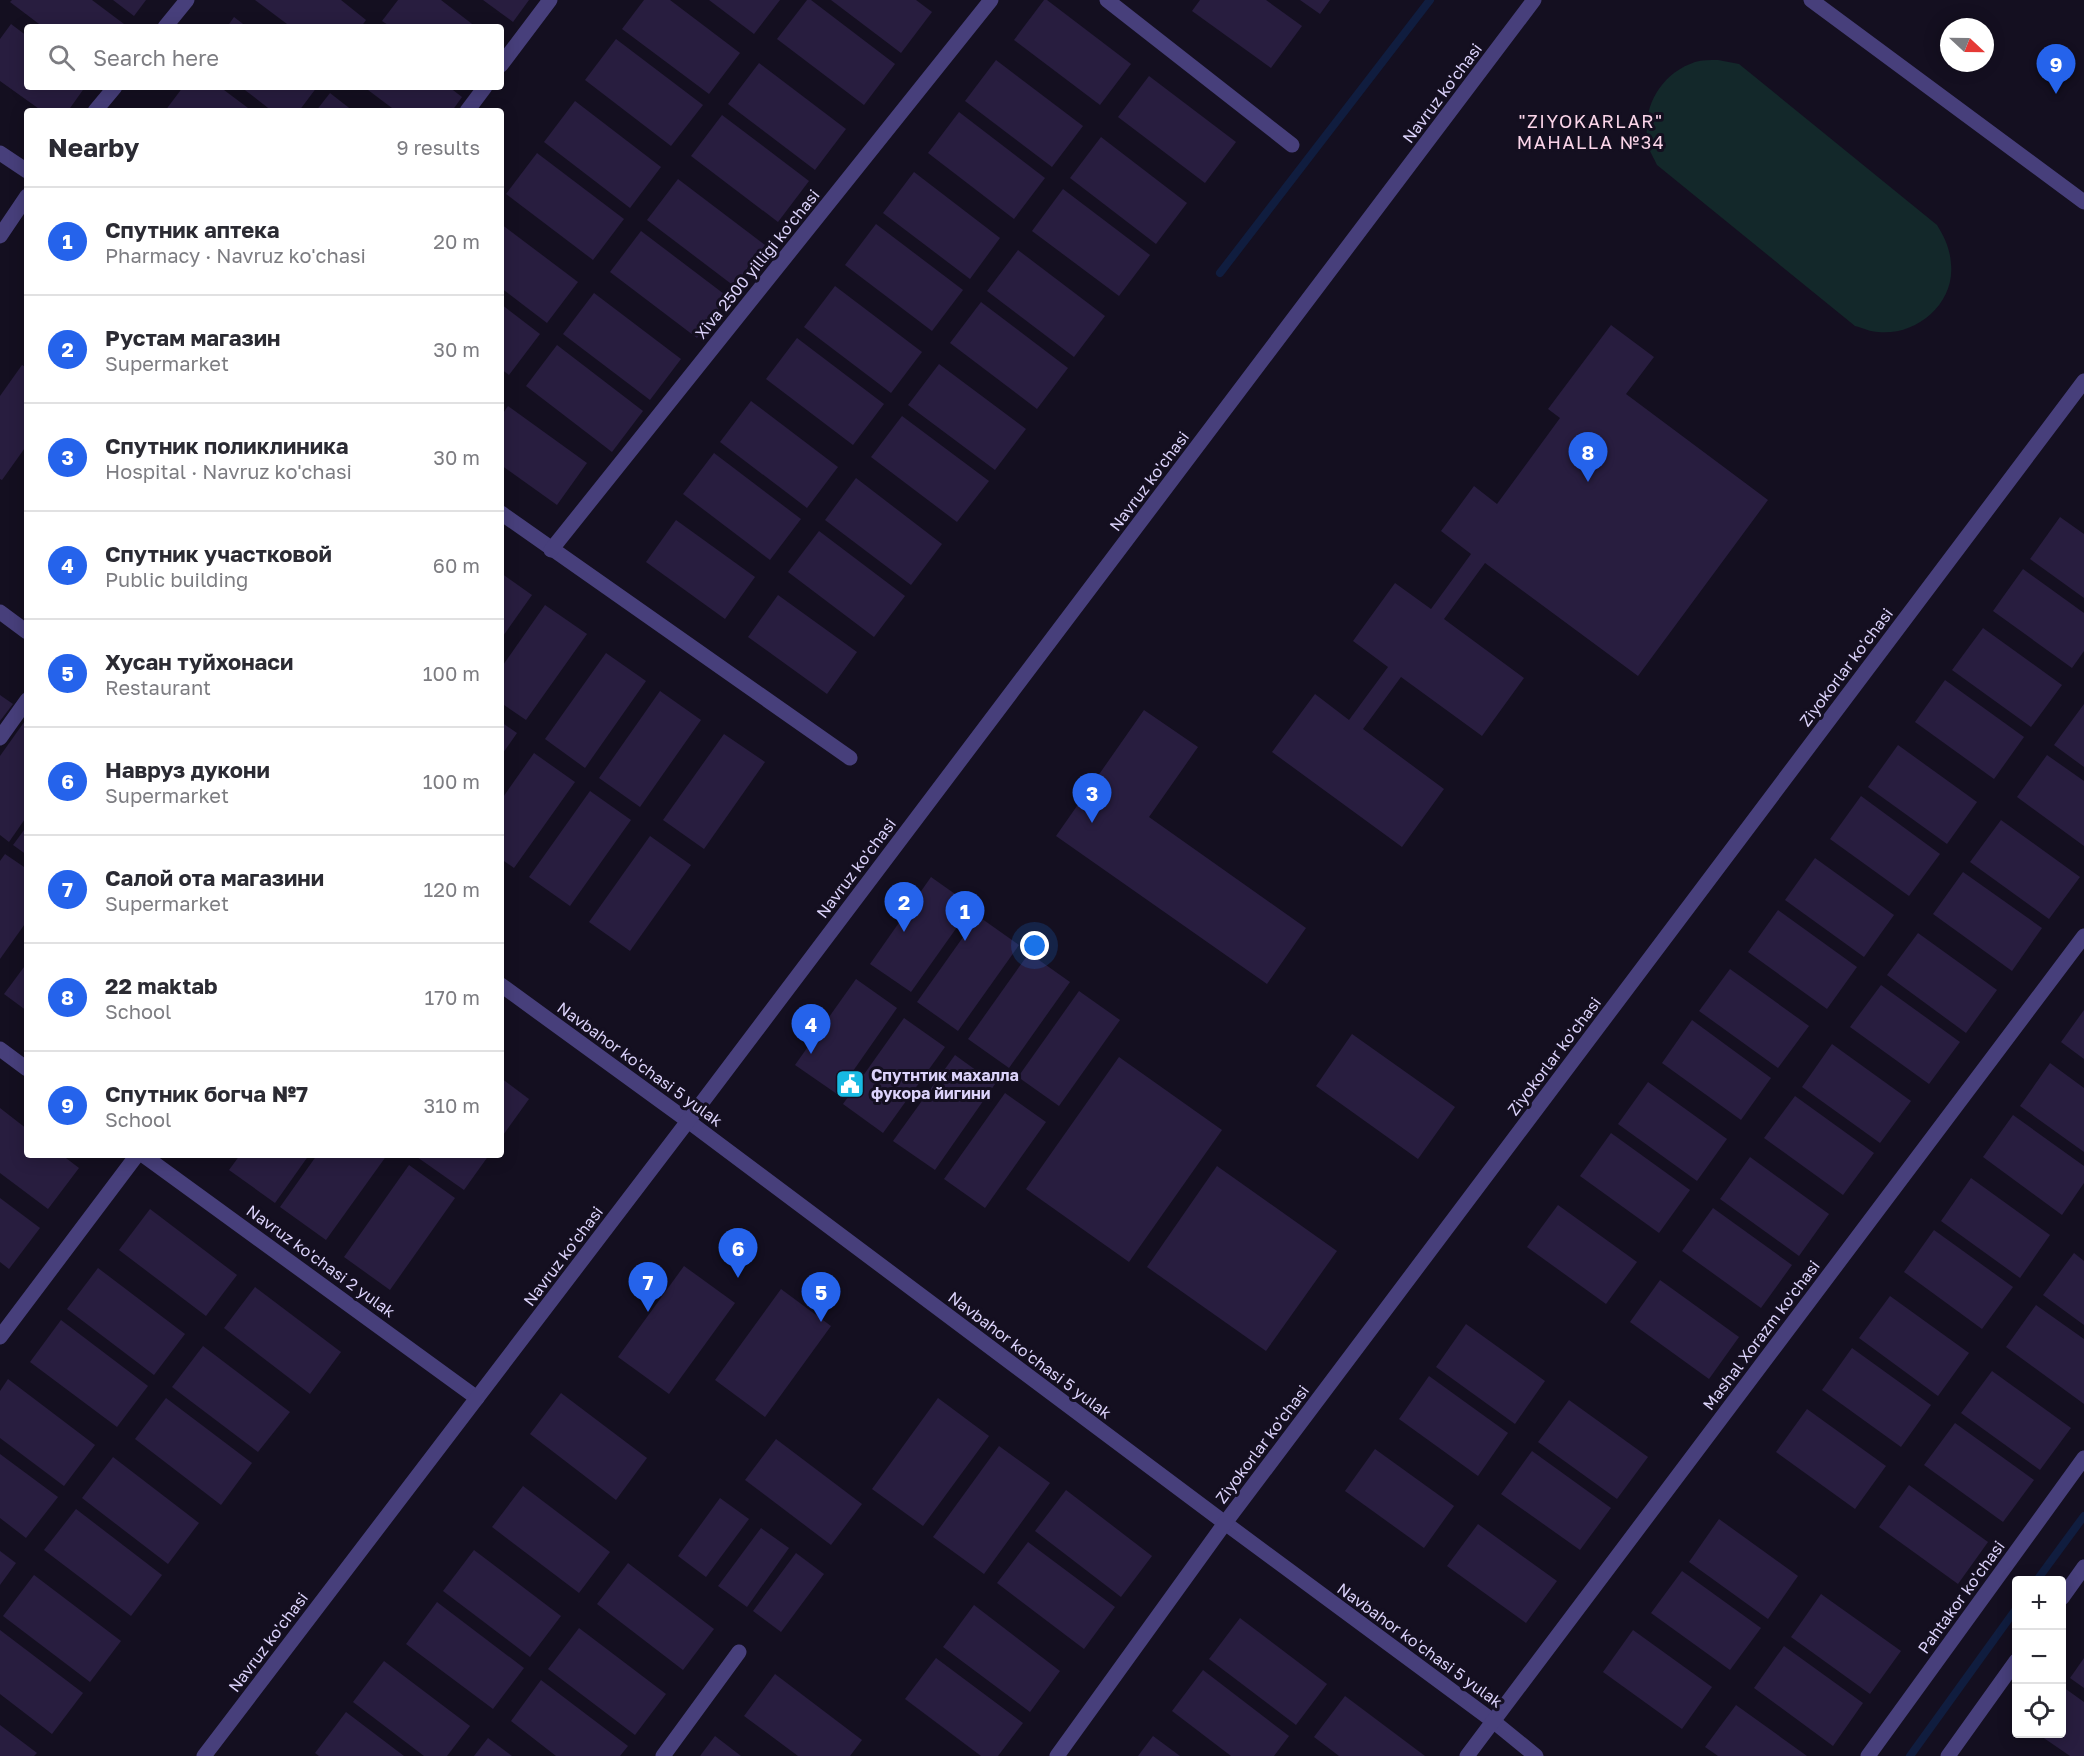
<!DOCTYPE html>
<html lang="en">
<head>
<meta charset="utf-8">
<style>
  :root { --surface:#fff; --page:#f2f2f3; --text:#2b2b33; --muted:#7c7c81; --line:#e1e1e2; --accent:#2563eb }
  body { margin:0; font-family:"Golos Text",sans-serif; background:var(--page); color:var(--text) }
  .controls { position:absolute; right:18px; bottom:18px; display:grid; overflow:hidden; border-radius:6px; box-shadow:0 3px 15px #0003 }
  .controls button { width:54px; height:54px; display:grid; place-items:center; padding:0; border:0; border-bottom:2px solid var(--line); background:var(--surface); color:var(--text); font:30px sans-serif }
  .compass { position:absolute; left:1940px; top:18px; width:54px; height:54px; border-radius:50%; background:var(--surface); box-shadow:0 3px 15px #0003; rotate:112deg }
  .you { position:absolute; left:1035px; top:946px; width:21px; height:21px; margin:-15px; border:4px solid #fff; border-radius:50%; background:#1a73e8; box-shadow:0 0 0 9px #1a73e833 }
  .badge { display:grid; place-items:center; width:39px; height:39px; border-radius:50%; background:var(--accent); color:#fff; font-size:20px; font-weight:700 }
  .pin { position:absolute; translate:-50% -50px; filter:drop-shadow(0 2px 3px #0008) }
  .pin::after { content:''; position:absolute; top:32px; width:21px; height:18px; background:inherit; clip-path:polygon(0 0,100% 0,50% 100%) }
  .list { margin:0; padding:0; list-style:none }
  h2 { display:flex; justify-content:space-between; align-items:center; height:78px; margin:0; padding:0 24px; font-size:26px }
  h2 small { font-size:20px; font-weight:400; color:var(--muted) }
  .list li { display:grid; grid-template-columns:39px 1fr auto; gap:18px; align-items:center; box-sizing:border-box; height:108px; padding:0 24px; border-top:2px solid var(--line) }
  .list b { display:block; font-size:22px; white-space:nowrap }
  .list p { margin:0; font-size:20px; white-space:nowrap; color:var(--muted) }
  .list em { font-size:20px; font-style:normal; color:var(--muted) }
  .icon { flex:none; width:33px; height:33px; fill:none; stroke:currentColor; stroke-width:2; stroke-linecap:round; stroke-linejoin:round }
  .map { position:relative; flex:none; width:2084px; height:1756px; overflow:hidden }
  .search { position:absolute; background:var(--surface); box-shadow:0 3px 15px #0003; left:24px; top:24px; width:480px; height:66px; display:flex; align-items:center; gap:15px; box-sizing:border-box; padding:0 21px; border-radius:6px; color:var(--muted); font-size:22px }
  .panel { position:absolute; background:var(--surface); box-shadow:0 3px 15px #0003; left:24px; top:108px; width:480px; height:1050px; border-radius:6px }
  .map>svg:first-child { display:block }
  .green { fill:#13282a }
  .lines { fill:none; stroke-linecap:round; stroke-linejoin:round }
  .stream { stroke:#101d3f; stroke-width:8 }
  .building { fill:#281d3f }
  .minor { stroke:#473f7b; stroke-width:15 }
  .labels { text-anchor:middle; stroke-width:6; stroke-linejoin:round; paint-order:stroke }
  .street-label { font-size:16px; fill:#dcd3fb; stroke:#140f20 }
  .poi-label { font-size:16px; font-weight:bold; fill:#dcd3fb; stroke:#140f20; text-anchor:start }
  .neighbourhood-label { font-size:18px; letter-spacing:1.5px; fill:#fbd5e9; stroke:#140f20 }
</style>
</head>
<body>
<div class="map">
<svg width="2084" height="1756" viewBox="0 0 2084 1756">
  <rect width="100%" height="100%" fill="#140f20"/>
  <path class="green" d="M1718,60L1739,64L1937,225C1945,238 1950,249 1951,264C1955,304 1916,336 1878,332C1871,332 1863,328 1855,326L1657,165C1654,158 1649,151 1648,144C1641,108 1660,74 1695,62C1702,60 1710,60 1718,60Z"/>
  <g class="lines">
    <g class="stream">
      <polyline points="1220,273 1430,0"/>
      <polyline points="2037,1580 2084,1516"/>
      <polyline points="1910,1756 2016,1609"/>
    </g>
  </g>
  <g class="building">
    <polygon points="12,0 92,0 128,27 43,27 10,2"/>
    <polygon points="113,0 146,0 134,16"/>
    <polygon points="255,0 341,0 366,20 361,27 291,27"/>
    <polygon points="398,0 441,0 476,27 391,27 382,21"/>
    <polygon points="483,0 529,0 513,22"/>
    <polygon points="644,0 670,0 740,53 709,94 622,29"/>
    <polygon points="709,0 780,0 754,34"/>
    <polygon points="807,0 811,0 895,64 864,105 777,39"/>
    <polygon points="831,0 916,0 932,12 901,53"/>
    <polygon points="1044,0 1047,0 1131,64 1100,105 1014,40"/>
    <polygon points="1200,0 1266,0 1302,26 1271,68 1192,11"/>
    <polygon points="1300,0 1330,0 1320,14"/>
    <polygon points="234,17 247,27 227,27"/>
    <polygon points="11,24 27,36 27,87 85,87 68,111 42,111 0,81 0,39"/>
    <polygon points="616,39 703,105 671,146 585,80"/>
    <polygon points="996,60 1083,126 1052,167 965,101"/>
    <polygon points="759,63 846,129 815,170 728,104"/>
    <polygon points="1149,76 1236,142 1205,183 1118,117"/>
    <polygon points="183,87 220,87 252,111 165,111"/>
    <polygon points="241,87 317,87 299,111 272,111"/>
    <polygon points="364,87 449,87 462,97 452,111 396,111"/>
    <polygon points="330,93 353,111 316,111"/>
    <polygon points="575,101 661,167 630,208 544,142"/>
    <polygon points="959,112 1045,178 1014,219 928,153"/>
    <polygon points="722,115 809,181 778,222 691,156"/>
    <polygon points="1101,137 1187,203 1156,244 1070,178"/>
    <polygon points="537,153 624,219 593,260 506,194"/>
    <polygon points="914,172 1000,238 970,279 883,213"/>
    <polygon points="678,179 765,245 734,286 647,220"/>
    <polygon points="1063,189 1150,255 1119,296 1032,231"/>
    <polygon points="501,224 578,282 547,323 501,288"/>
    <polygon points="876,224 963,290 932,331 845,265"/>
    <polygon points="641,231 728,297 697,338 610,272"/>
    <polygon points="1018,250 1105,316 1074,357 987,291"/>
    <polygon points="835,286 922,352 891,393 804,327"/>
    <polygon points="594,293 681,359 650,400 563,334"/>
    <polygon points="981,302 1068,368 1037,409 950,343"/>
    <polygon points="501,304 540,334 509,375 501,369"/>
    <polygon points="1611,325 1654,357 1626,394 1768,500 1638,676 1485,563 1444,619 1524,678 1482,736 1401,677 1363,729 1444,789 1402,847 1272,752 1315,694 1349,720 1388,667 1353,641 1395,583 1431,609 1471,554 1441,531 1474,486 1497,504 1560,418 1548,409"/>
    <polygon points="797,338 884,404 853,445 766,379"/>
    <polygon points="557,345 643,411 612,452 526,386"/>
    <polygon points="939,364 1026,429 995,470 908,405"/>
    <polygon points="22,365 27,368 27,445 2,480 0,479 0,396"/>
    <polygon points="751,401 838,467 807,508 720,442"/>
    <polygon points="508,406 587,463 557,505 501,465 501,416"/>
    <polygon points="902,416 989,481 957,522 871,457"/>
    <polygon points="714,453 801,519 770,560 683,494"/>
    <polygon points="856,478 942,544 911,585 825,520"/>
    <polygon points="2060,517 2084,534 2084,598 2030,559"/>
    <polygon points="676,520 755,577 725,619 646,562"/>
    <polygon points="819,531 905,596 874,637 788,572"/>
    <polygon points="2023,569 2084,613 2084,651 2072,668 1993,611"/>
    <polygon points="501,573 532,595 501,639"/>
    <polygon points="778,595 857,652 827,694 748,637"/>
    <polygon points="545,605 587,634 526,720 501,703 501,668"/>
    <polygon points="1983,628 2062,685 2031,727 1952,670"/>
    <polygon points="606,653 646,681 585,768 545,739"/>
    <polygon points="1945,680 2024,737 1994,779 1915,722"/>
    <polygon points="660,691 701,720 640,807 599,778"/>
    <polygon points="0,695 13,704 0,721"/>
    <polygon points="2084,704 2084,767 2054,745"/>
    <polygon points="1144,710 1198,747 1149,817 1306,928 1267,984 1056,836"/>
    <polygon points="27,718 27,816 9,842 0,835 0,756"/>
    <polygon points="501,722 517,733 501,756"/>
    <polygon points="724,734 765,762 704,849 663,820"/>
    <polygon points="1898,745 1977,802 1947,844 1868,787"/>
    <polygon points="534,753 575,782 514,868 501,859 501,800"/>
    <polygon points="2047,755 2084,781 2084,846 2017,797"/>
    <polygon points="590,791 631,820 570,906 529,877"/>
    <polygon points="1861,796 1940,854 1909,896 1830,839"/>
    <polygon points="2001,820 2080,877 2049,919 1970,862"/>
    <polygon points="27,826 27,855 13,845"/>
    <polygon points="650,836 691,865 630,951 589,922"/>
    <polygon points="5,854 27,869 27,921 0,959 0,861"/>
    <polygon points="1815,858 1894,915 1864,957 1785,900"/>
    <polygon points="1963,872 2042,928 2012,971 1933,914"/>
    <polygon points="931,877 972,906 911,992 870,964"/>
    <polygon points="1778,910 1857,967 1827,1009 1748,952"/>
    <polygon points="978,916 1019,945 958,1031 917,1002"/>
    <polygon points="1918,933 1997,990 1966,1033 1887,975"/>
    <polygon points="1029,953 1070,982 1009,1068 968,1039"/>
    <polygon points="27,963 27,1011 4,994"/>
    <polygon points="1730,969 1809,1026 1778,1068 1699,1011"/>
    <polygon points="856,979 897,1008 837,1094 795,1065"/>
    <polygon points="1881,985 1960,1042 1929,1084 1850,1027"/>
    <polygon points="1079,991 1120,1020 1059,1106 1018,1077"/>
    <polygon points="2084,1010 2084,1059 2061,1042"/>
    <polygon points="904,1018 945,1047 883,1133 843,1104"/>
    <polygon points="1692,1020 1771,1078 1741,1120 1662,1063"/>
    <polygon points="1352,1034 1455,1107 1418,1159 1316,1086"/>
    <polygon points="1832,1044 1911,1101 1880,1143 1802,1087"/>
    <polygon points="955,1055 995,1084 935,1170 893,1141"/>
    <polygon points="1119,1057 1222,1130 1129,1262 1026,1189"/>
    <polygon points="2050,1063 2084,1088 2084,1152 2020,1106"/>
    <polygon points="501,1078 529,1099 501,1138"/>
    <polygon points="1648,1082 1727,1139 1697,1181 1618,1124"/>
    <polygon points="1005,1093 1046,1122 985,1208 944,1179"/>
    <polygon points="1795,1096 1874,1153 1843,1195 1764,1138"/>
    <polygon points="0,1108 27,1129 27,1155 62,1155 79,1168 48,1209 0,1173"/>
    <polygon points="2013,1115 2084,1166 2084,1183 2062,1215 1983,1157"/>
    <polygon points="1611,1133 1690,1190 1659,1233 1580,1176"/>
    <polygon points="240,1155 309,1155 275,1203 229,1170"/>
    <polygon points="317,1155 387,1155 326,1240 280,1207"/>
    <polygon points="419,1155 489,1155 464,1190 417,1157"/>
    <polygon points="1750,1157 1829,1214 1799,1256 1720,1199"/>
    <polygon points="409,1165 455,1198 390,1290 344,1257"/>
    <polygon points="1217,1166 1337,1251 1266,1351 1147,1267"/>
    <polygon points="1971,1178 2050,1235 2020,1278 1941,1221"/>
    <polygon points="0,1198 40,1228 9,1269 0,1262"/>
    <polygon points="1558,1205 1637,1262 1606,1304 1527,1247"/>
    <polygon points="1713,1208 1792,1265 1761,1308 1682,1251"/>
    <polygon points="150,1209 237,1275 206,1316 119,1250"/>
    <polygon points="1934,1230 2013,1287 1982,1329 1904,1272"/>
    <polygon points="2074,1253 2084,1261 2084,1325 2043,1295"/>
    <polygon points="684,1266 735,1303 669,1394 618,1357"/>
    <polygon points="98,1268 185,1334 154,1375 67,1309"/>
    <polygon points="1660,1280 1739,1337 1709,1379 1630,1322"/>
    <polygon points="255,1287 341,1352 310,1394 224,1328"/>
    <polygon points="781,1289 831,1326 765,1417 715,1380"/>
    <polygon points="1890,1296 1969,1353 1938,1396 1859,1338"/>
    <polygon points="2036,1305 2084,1339 2084,1404 2006,1347"/>
    <polygon points="61,1320 148,1386 117,1427 30,1362"/>
    <polygon points="1466,1324 1545,1381 1515,1424 1436,1367"/>
    <polygon points="203,1346 290,1412 258,1452 172,1387"/>
    <polygon points="1852,1348 1931,1405 1901,1447 1822,1390"/>
    <polygon points="1992,1371 2071,1428 2040,1470 1961,1413"/>
    <polygon points="1429,1376 1508,1433 1478,1476 1399,1419"/>
    <polygon points="8,1379 95,1445 64,1486 0,1438 0,1391"/>
    <polygon points="561,1393 647,1458 616,1500 530,1434"/>
    <polygon points="166,1398 252,1463 221,1505 135,1439"/>
    <polygon points="938,1398 989,1436 923,1526 872,1489"/>
    <polygon points="1569,1400 1648,1457 1617,1499 1538,1442"/>
    <polygon points="1807,1409 1886,1466 1855,1509 1776,1452"/>
    <polygon points="1955,1423 2034,1480 2003,1522 1924,1465"/>
    <polygon points="776,1439 862,1504 831,1545 745,1480"/>
    <polygon points="999,1446 1050,1483 984,1574 933,1537"/>
    <polygon points="1375,1449 1454,1506 1424,1548 1345,1491"/>
    <polygon points="1532,1451 1611,1508 1580,1550 1501,1494"/>
    <polygon points="0,1454 58,1497 26,1538 0,1518"/>
    <polygon points="113,1457 199,1523 168,1564 82,1498"/>
    <polygon points="1909,1485 1988,1542 1958,1584 1879,1527"/>
    <polygon points="523,1486 610,1552 579,1593 492,1527"/>
    <polygon points="1066,1490 1152,1556 1121,1597 1035,1531"/>
    <polygon points="720,1498 749,1519 706,1577 678,1556"/>
    <polygon points="76,1509 162,1575 131,1616 44,1550"/>
    <polygon points="1719,1519 1798,1576 1768,1619 1689,1562"/>
    <polygon points="1478,1524 1557,1581 1526,1623 1447,1566"/>
    <polygon points="761,1528 789,1548 747,1607 718,1586"/>
    <polygon points="1028,1542 1115,1607 1084,1649 997,1583"/>
    <polygon points="474,1550 561,1616 530,1657 443,1591"/>
    <polygon points="0,1551 16,1563 0,1585"/>
    <polygon points="796,1553 824,1574 781,1632 753,1611"/>
    <polygon points="628,1563 714,1629 683,1670 597,1604"/>
    <polygon points="1682,1571 1761,1628 1730,1670 1651,1613"/>
    <polygon points="34,1575 121,1641 90,1682 3,1616"/>
    <polygon points="1821,1594 1901,1651 1870,1694 1791,1637"/>
    <polygon points="437,1602 524,1668 493,1709 406,1644"/>
    <polygon points="974,1605 1060,1671 1030,1712 943,1647"/>
    <polygon points="1240,1618 1327,1684 1296,1725 1209,1659"/>
    <polygon points="579,1628 666,1694 635,1735 548,1669"/>
    <polygon points="0,1630 83,1693 52,1734 0,1694"/>
    <polygon points="1633,1630 1712,1687 1682,1729 1603,1672"/>
    <polygon points="1784,1646 1863,1703 1833,1746 1754,1688"/>
    <polygon points="936,1658 1023,1723 998,1756 981,1756 905,1699"/>
    <polygon points="2084,1658 2084,1688 2070,1678"/>
    <polygon points="384,1661 470,1726 447,1756 424,1756 353,1702"/>
    <polygon points="1203,1670 1289,1736 1274,1756 1231,1756 1172,1711"/>
    <polygon points="775,1674 862,1740 850,1756 798,1756 744,1716"/>
    <polygon points="541,1680 628,1746 620,1756 556,1756 511,1721"/>
    <polygon points="2063,1687 2084,1702 2084,1756 2070,1756 2038,1734 2062,1734 2062,1689"/>
    <polygon points="1345,1696 1425,1756 1339,1756 1314,1737"/>
    <polygon points="1736,1705 1807,1756 1718,1756 1705,1747"/>
    <polygon points="346,1712 404,1756 319,1756 315,1753"/>
    <polygon points="0,1725 37,1753 34,1756 0,1756"/>
    <polygon points="715,1736 741,1756 700,1756"/>
    <polygon points="1153,1736 1180,1756 1138,1756"/>
    <polygon points="488,1738 512,1756 474,1756"/>
  </g>
  <g class="lines">
    <g class="minor">
      <polyline points="1107,0 1292,145"/>
      <polyline points="1811,0 2084,202"/>
      <polyline points="165,27 187,0"/>
      <polyline points="501,65 550,0"/>
      <polyline points="95,111 115,87"/>
      <polyline points="467,111 485,87"/>
      <polyline points="0,153 27,171"/>
      <polyline points="0,236 27,196"/>
      <polyline points="501,513 850,758"/>
      <polyline points="551,550 991,0"/>
      <polyline points="0,612 27,632"/>
      <polyline points="0,738 27,700"/>
      <polyline points="501,985 688,1121 1225,1523 1493,1721 1536,1756"/>
      <polyline points="0,1049 27,1069"/>
      <polyline points="143,1155 477,1398"/>
      <polyline points="0,1337 137,1155"/>
      <polyline points="2062,1598 2084,1567"/>
      <polyline points="204,1756 688,1121 1534,0"/>
      <polyline points="663,1756 739,1652"/>
      <polyline points="1057,1756 1225,1523 2084,381"/>
      <polyline points="1467,1756 2084,936"/>
      <polyline points="1868,1756 2084,1458"/>
      <polyline points="1948,1756 2016,1661"/>
    </g>
  </g>
  <defs>
    <g id="civic-square" transform="scale(1.5)"><rect x="-9" y="-9" width="18" height="18" rx="4" fill="#17bae3" stroke="#140f20"/><path d="M-.6-6.5H3V-4.5H.6V-3L4-1V1h2V6H-6V1h2V-1L-.6-3ZM-1.2 2.5V6h2.4V2.5Z" fill="#fff"/></g>
  </defs>
  <g fill-rule="evenodd">
    <use href="#civic-square" x="850" y="1084"/>
  </g>
  <g class="labels">
    <g class="street-label">
      <text transform="translate(1442 93) rotate(-53)" y="6">Navruz ko'chasi</text>
      <text transform="translate(757 264) rotate(-51)" y="6">Xiva 2500 yilligi ko'chasi</text>
      <text transform="translate(1149 481) rotate(-53)" y="6">Navruz ko'chasi</text>
      <text transform="translate(1846 667) rotate(-53)" y="6">Ziyokorlar ko'chasi</text>
      <text transform="translate(856 868) rotate(-53)" y="6">Navruz ko'chasi</text>
      <text transform="translate(1554 1056) rotate(-53)" y="6">Ziyokorlar ko'chasi</text>
      <text transform="translate(640 1064) rotate(36)" y="6">Navbahor ko'chasi 5 yulak</text>
      <text transform="translate(563 1256) rotate(-53)" y="6">Navruz ko'chasi</text>
      <text transform="translate(321 1261) rotate(36)" y="6">Navruz ko'chasi 2 yulak</text>
      <text transform="translate(1761 1335) rotate(-53)" y="6">Mashal Xorazm ko'chasi</text>
      <text transform="translate(1030 1355) rotate(37)" y="6">Navbahor ko'chasi 5 yulak</text>
      <text transform="translate(1262 1444) rotate(-53)" y="6">Ziyokorlar ko'chasi</text>
      <text transform="translate(1961 1597) rotate(-54)" y="6">Pahtakor ko'chasi</text>
      <text transform="translate(268 1642) rotate(-53)" y="6">Navruz ko'chasi</text>
      <text transform="translate(1420 1645) rotate(36)" y="6">Navbahor ko'chasi 5 yulak</text>
    </g>
    <g class="poi-label">
      <text x="871" y="1081">Спутнтик махалла<tspan x="871" dy="18">фукора йигини</tspan></text>
    </g>
    <g class="neighbourhood-label">
      <text x="1591" y="128">"ZIYOKARLAR"<tspan x="1591" dy="21">MAHALLA №34</tspan></text>
    </g>
  </g>
</svg>
<div class="controls">
<button>+</button>
<button>−</button>
<button><svg class="icon" aria-label="locate" viewBox="0 0 24 24"><circle cx="12" cy="12" r="6"/><path d="M12 2v4M12 18v4M2 12h4M18 12h4"/></svg></button>
</div>
<svg class="compass" viewBox="-18 -18 36 36"><path d="M0-13l5 13h-10z" fill="#e53935"/><path d="M0 13l5-13h-10z" fill="#7c7c81"/></svg>
<div class="you"></div>
<div class="pin badge" style="left:965px;top:941px">1</div>
<div class="pin badge" style="left:904px;top:932px">2</div>
<div class="pin badge" style="left:1092px;top:823px">3</div>
<div class="pin badge" style="left:811px;top:1054px">4</div>
<div class="pin badge" style="left:821px;top:1322px">5</div>
<div class="pin badge" style="left:738px;top:1278px">6</div>
<div class="pin badge" style="left:648px;top:1312px">7</div>
<div class="pin badge" style="left:1588px;top:482px">8</div>
<div class="pin badge" style="left:2056px;top:94px">9</div>
<div class="search"><svg class="icon" aria-label="search" viewBox="0 0 24 24"><circle cx="10" cy="10" r="6"/><path d="M15 15l6 6"/></svg>Search here</div>
<section class="panel">
<h2>Nearby<small>9 results</small></h2>
<ul class="list">
<li><span class="badge">1</span><div><b>Спутник аптека</b><p>Pharmacy · Navruz ko'chasi</p></div><em>20 m</em></li>
<li><span class="badge">2</span><div><b>Рустам магазин</b><p>Supermarket</p></div><em>30 m</em></li>
<li><span class="badge">3</span><div><b>Спутник поликлиника</b><p>Hospital · Navruz ko'chasi</p></div><em>30 m</em></li>
<li><span class="badge">4</span><div><b>Спутник участковой</b><p>Public building</p></div><em>60 m</em></li>
<li><span class="badge">5</span><div><b>Хусан туйхонаси</b><p>Restaurant</p></div><em>100 m</em></li>
<li><span class="badge">6</span><div><b>Навруз дукони</b><p>Supermarket</p></div><em>100 m</em></li>
<li><span class="badge">7</span><div><b>Салой ота магазини</b><p>Supermarket</p></div><em>120 m</em></li>
<li><span class="badge">8</span><div><b>22 maktab</b><p>School</p></div><em>170 m</em></li>
<li><span class="badge">9</span><div><b>Спутник богча №7</b><p>School</p></div><em>310 m</em></li>
</ul>
</section>
</div>
</body>
</html>
